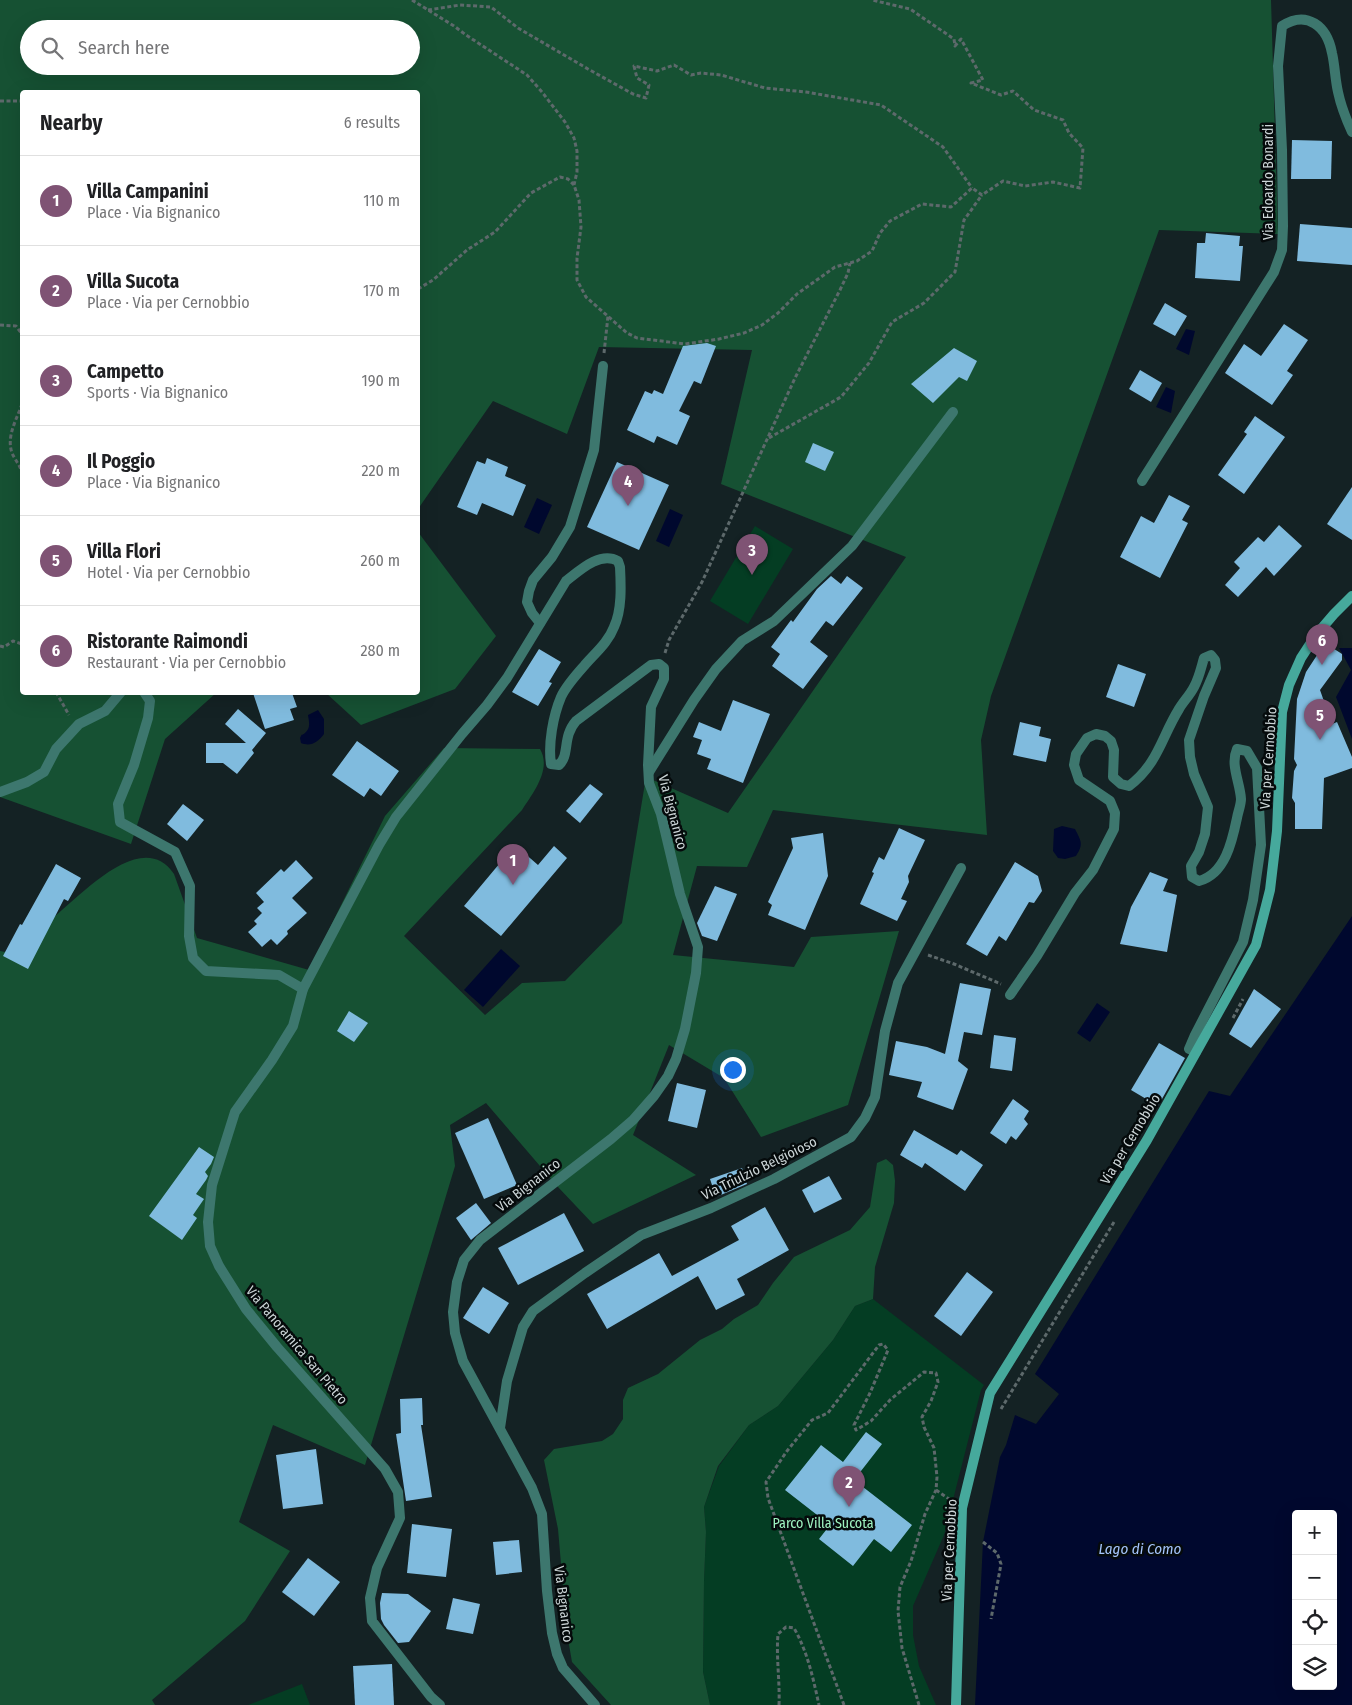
<!DOCTYPE html>
<html lang="en">
<head>
<meta charset="utf-8">
<style>
  :root { --surface:#fff; --page:#f6f6f6; --text:#202124; --muted:#757577; --line:#e0e0e0; --accent:#7f5374 }
  body { margin:0; font-family:"Fira Sans Condensed",sans-serif; background:var(--page); color:var(--text) }
  .controls { position:absolute; right:15px; bottom:15px; display:grid; overflow:hidden; border-radius:5px; box-shadow:0 5px 20px #0002 }
  .controls button { width:45px; height:45px; display:grid; place-items:center; padding:0; border:0; border-bottom:1px solid var(--line); background:var(--surface); color:var(--text); font:25px sans-serif }
  .you { position:absolute; left:732px; top:1069px; width:18px; height:18px; margin:-12px; border:4px solid #fff; border-radius:50%; background:#1a73e8; box-shadow:0 0 0 8px #1a73e833 }
  .badge { display:grid; place-items:center; width:32px; height:32px; border-radius:50%; background:var(--accent); color:#fff; font-size:16px; font-weight:700 }
  .pin { position:absolute; translate:-50% -41px; filter:drop-shadow(0 1px 2px #0008) }
  .pin::after { content:''; position:absolute; top:26px; width:18px; height:15px; background:inherit; clip-path:polygon(0 0,100% 0,50% 100%) }
  .list { margin:0; padding:0; list-style:none }
  h2 { display:flex; justify-content:space-between; align-items:center; height:65px; margin:0; padding:0 20px; font-size:21px }
  h2 small { font-size:16px; font-weight:400; color:var(--muted) }
  .list li { display:grid; grid-template-columns:32px 1fr auto; gap:15px; align-items:center; box-sizing:border-box; height:90px; padding:0 20px; border-top:1px solid var(--line) }
  .list b { display:block; font-size:19px; white-space:nowrap }
  .list p { margin:0; font-size:16px; white-space:nowrap; color:var(--muted) }
  .list em { font-size:16px; font-style:normal; color:var(--muted) }
  .icon { flex:none; width:28px; height:28px; fill:none; stroke:currentColor; stroke-width:2; stroke-linecap:round; stroke-linejoin:round }
  .map { position:relative; flex:none; width:1352px; height:1705px; overflow:hidden }
  .search { position:absolute; background:var(--surface); box-shadow:0 5px 20px #0002; left:20px; top:20px; width:400px; height:55px; display:flex; align-items:center; gap:12px; box-sizing:border-box; padding:0 18px; border-radius:28px; color:var(--muted); font-size:19px }
  .panel { position:absolute; background:var(--surface); box-shadow:0 5px 20px #0002; left:20px; top:90px; width:400px; height:605px; border-radius:5px }
  .map>svg:first-child { display:block }
  .green { fill:#043d23 }
  .forest { fill:#165133; fill-rule:evenodd }
  .water { fill:#00082e; fill-rule:evenodd }
  .building { fill:#80bbde }
  .lines { fill:none; stroke-linecap:round; stroke-linejoin:round }
  .path { stroke:#5d696b; stroke-width:3; stroke-dasharray:4 2.5; stroke-linecap:butt }
  .minor { stroke:#3d776e; stroke-width:10 }
  .secondary { stroke:#46a99c; stroke-width:10 }
  .labels { text-anchor:middle; stroke-width:5; stroke-linejoin:round; paint-order:stroke }
  .street-label { font-size:14px; fill:#ccd5d7; stroke:#050a0b }
  .park-label { font-size:14px; fill:#9ef3c0; stroke:#050a0b }
  .water-label { font-size:15px; font-style:italic; fill:#a5c5fd; stroke:#050a0b }
</style>
</head>
<body>
<div class="map">
<svg width="1352" height="1705" viewBox="0 0 1352 1705">
  <rect width="100%" height="100%" fill="#142224"/>
  <g class="green">
    <polygon points="755,526 793,549 748,624 710,601"/>
    <polygon points="873,1299 984,1385 981,1390 944,1535 913,1606 913,1635 919,1666 936,1705 710,1705 703,1672 704,1581 706,1532 704,1507 719,1466 749,1425 778,1406 833,1340 855,1306"/>
    <polygon points="302,1684 310,1705 248,1705"/>
  </g>
  <g class="forest">
    <path d="M0,0H1271L1278,234L1159,230L991,696L981,740L987,835L773,810L747,867L697,866L673,955L794,967L811,937L899,931L848,1105L761,1137L724,1078L669,1045L633,1135L696,1175L593,1224L558,1187L486,1103L450,1125L455,1166L365,1465L273,1425L239,1522L290,1551L245,1621L152,1700L155,1705H0V951L5,952C22,940 39,929 55,916C82,894 143,827 174,874L197,938L309,970L385,816L444,748L540,749C552,769 533,793 522,810L404,936L485,1015L522,983L565,981L622,923L646,777L728,813L906,557L721,484L752,350L599,347L567,434L493,401L418,509V92H22V692L216,693L165,739L131,844L0,797ZM29,29H411V66H29Z"/>
    <polygon points="418,532 496,636 455,689 361,725 326,693 418,692"/>
    <polygon points="886,1159 893,1165 895,1181 894,1203 875,1267 873,1299 855,1306 833,1340 778,1406 749,1425 718,1466 704,1507 706,1532 704,1581 703,1672 710,1705 611,1705 572,1662 567,1633 558,1529 544,1460 554,1449 602,1441 613,1434 623,1419 623,1400 628,1388 658,1374 700,1340 722,1329 734,1319 758,1305 773,1283 794,1257 850,1230 870,1207 877,1163"/>
  </g>
  <g class="water">
    <polygon points="1186,329 1195,331 1189,355 1176,349"/>
    <polygon points="1166,387 1175,391 1171,413 1156,407"/>
    <polygon points="537,498 552,505 539,534 524,527"/>
    <polygon points="670,509 683,515 669,547 656,541"/>
    <polygon points="1339,648 1352,648 1352,739 1336,697 1351,670"/>
    <path d="M318,710L324,719V734C318,742 311,747 301,743L300,738C303,732 300,737 305,733C311,728 309,722 308,715Z"/>
    <path d="M1062,826L1075,829C1081,841 1084,844 1076,856L1065,859L1058,858L1053,851L1054,829Z"/>
    <path d="M1352,916V1705H975L983,1542L1000,1457L1006,1445L1015,1415L1036,1424L1059,1394L1035,1374L1209,1091L1230,1096ZM1296,1514H1333V1686H1296Z"/>
    <polygon points="501,949 520,966 483,1007 464,990"/>
    <polygon points="1097,1003 1110,1012 1090,1042 1077,1033"/>
  </g>
  <g class="building">
    <polygon points="1292,140 1332,141 1331,179 1291,179"/>
    <polygon points="1300,224 1352,228 1352,265 1297,261"/>
    <polygon points="1206,233 1240,236 1239,246 1243,246 1240,281 1195,278 1197,243 1205,243"/>
    <polygon points="1165,303 1187,316 1175,336 1153,324"/>
    <polygon points="1284,324 1308,340 1287,371 1293,375 1272,405 1225,373 1244,344 1261,356"/>
    <polygon points="707,343 716,346 701,384 694,381 679,411 690,416 677,445 657,436 654,443 627,430 645,391 652,394 654,390 663,394 683,346"/>
    <polygon points="954,348 977,361 967,381 959,377 933,403 911,384"/>
    <polygon points="1140,370 1162,383 1151,402 1129,389"/>
    <polygon points="1255,416 1285,437 1244,494 1218,475 1247,434 1244,432"/>
    <polygon points="813,443 834,452 825,471 805,462"/>
    <polygon points="487,458 508,467 505,476 526,485 513,516 482,503 477,515 457,507 477,461 485,464"/>
    <polygon points="617,462 669,485 639,550 587,527"/>
    <polygon points="1352,487 1352,540 1327,524"/>
    <polygon points="1169,495 1190,506 1182,520 1188,523 1160,578 1120,557 1141,516 1154,523"/>
    <polygon points="1279,525 1302,546 1274,576 1266,567 1238,597 1225,585 1240,568 1234,562 1258,537 1264,542"/>
    <polygon points="831,576 841,584 847,576 863,588 833,626 826,621 810,642 828,656 803,689 772,666 780,654 771,647 791,620 793,622 817,589"/>
    <polygon points="1325,643 1342,654 1342,660 1320,690 1332,724 1337,722 1352,757 1352,768 1324,778 1322,829 1295,829 1295,803 1292,798 1294,771 1297,765 1294,759 1297,699 1306,672"/>
    <polygon points="539,649 561,662 549,682 552,683 538,706 512,692"/>
    <polygon points="1118,664 1146,674 1134,707 1106,697"/>
    <polygon points="253,693 292,693 297,707 290,709 294,720 265,729"/>
    <polygon points="733,700 770,714 743,783 707,769 711,759 697,754 702,740 693,737 699,722 721,731"/>
    <polygon points="238,709 266,733 252,750 254,753 237,774 223,763 206,763 206,743 246,743 225,724"/>
    <polygon points="1020,722 1041,727 1039,736 1051,739 1046,762 1013,755"/>
    <polygon points="357,741 399,771 381,796 370,788 364,797 332,775"/>
    <polygon points="590,784 603,794 580,823 566,811"/>
    <polygon points="183,804 204,820 187,841 167,824"/>
    <polygon points="899,828 925,840 908,876 909,882 901,899 907,901 897,921 860,904 874,873 872,872 879,857 884,860"/>
    <polygon points="823,833 828,876 805,930 768,915 772,905 768,902 793,848 791,838"/>
    <polygon points="515,845 538,865 554,846 567,858 501,936 464,906"/>
    <polygon points="296,860 313,878 292,898 307,913 287,931 288,934 277,945 271,939 262,947 248,932 257,924 254,921 262,913 257,908 264,902 256,893 281,869 284,872"/>
    <polygon points="1015,862 1038,876 1042,891 1034,903 1029,902 1006,941 999,936 987,956 966,944"/>
    <polygon points="56,864 81,878 68,901 64,899 28,969 3,956 20,924 22,925"/>
    <polygon points="1150,872 1168,879 1163,891 1177,895 1167,952 1120,944 1131,907"/>
    <polygon points="715,886 737,894 717,941 702,936 697,923"/>
    <polygon points="960,983 991,989 982,1035 964,1032 958,1061 968,1069 953,1110 917,1097 922,1082 889,1075 896,1041 927,1047 945,1054"/>
    <polygon points="1254,989 1281,1009 1251,1048 1229,1034"/>
    <polygon points="349,1011 368,1023 354,1042 337,1031"/>
    <polygon points="994,1035 1016,1038 1012,1071 990,1068"/>
    <polygon points="1159,1043 1185,1058 1158,1106 1131,1090"/>
    <polygon points="677,1083 706,1090 697,1128 668,1121"/>
    <polygon points="1013,1099 1029,1111 1024,1119 1028,1124 1016,1140 1011,1136 1006,1144 990,1133"/>
    <polygon points="488,1118 517,1185 484,1199 455,1133"/>
    <polygon points="914,1130 957,1155 961,1150 983,1165 965,1191 925,1163 922,1168 900,1155"/>
    <polygon points="199,1147 214,1157 211,1164 205,1172 208,1176 206,1180 196,1194 204,1199 193,1215 197,1218 182,1240 149,1216"/>
    <polygon points="742,1168 747,1184 716,1197 710,1179"/>
    <polygon points="829,1176 842,1199 814,1213 802,1190"/>
    <polygon points="476,1203 491,1223 471,1240 456,1218"/>
    <polygon points="765,1207 789,1250 737,1279 745,1295 716,1310 698,1276 607,1329 587,1294 659,1253 672,1276 739,1240 731,1226"/>
    <polygon points="564,1213 584,1251 518,1285 498,1248"/>
    <polygon points="967,1272 993,1292 961,1336 934,1316"/>
    <polygon points="483,1287 509,1303 489,1334 463,1318"/>
    <polygon points="422,1398 423,1425 421,1425 432,1497 406,1501 396,1434 401,1433 400,1399"/>
    <polygon points="866,1432 882,1444 854,1480 912,1525 891,1552 874,1539 853,1566 819,1539 830,1525 785,1490 821,1445 843,1462"/>
    <polygon points="316,1449 323,1504 283,1509 276,1455"/>
    <polygon points="412,1524 452,1529 446,1577 407,1573"/>
    <polygon points="519,1540 522,1572 496,1575 493,1542"/>
    <polygon points="308,1558 340,1582 314,1616 282,1592"/>
    <polygon points="382,1593 408,1594 431,1611 409,1642 398,1643 384,1625 381,1619 380,1603"/>
    <polygon points="453,1598 480,1604 473,1634 446,1629"/>
    <polygon points="392,1664 394,1705 355,1705 353,1666"/>
  </g>
  <g class="lines">
    <g class="path">
      <polyline points="412,0 454,26 466,35 527,75 542,92 565,122 574,138 577,151 577,172 574,185"/>
      <polyline points="428,10 460,5 491,7 518,28 588,69 633,94 646,98 649,85 637,78 634,66 657,71 674,65 691,75 701,73 721,75 765,88 806,92 881,105 943,147 972,188"/>
      <polyline points="0,101 22,101"/>
      <polyline points="418,289 433,280 467,250 495,232 531,193 560,177 568,179 574,185 579,200 581,227 577,258 577,280 586,297 627,333 637,338 685,344 719,339 744,333 762,325 778,313 797,294 835,267 857,261 872,251 880,233 890,221 922,204 951,207 972,188 982,195 1003,181 1025,186 1053,182 1080,188 1083,148 1069,133 1063,120 1034,110 1013,91 1001,95 971,83 983,80 961,39 955,46 954,39 910,9 872,0"/>
      <polyline points="0,325 16,326 22,334"/>
      <polyline points="604,353 608,316"/>
      <path d="M22,404C17,419 6,436 12,453C15,460 21,466 22,474"/>
      <polyline points="769,438 841,397 869,363 892,322 924,303 955,272 964,220 982,195"/>
      <polyline points="0,646 4,647 13,641 22,644"/>
      <polyline points="665,653 669,640 702,582 795,378 840,290 848,273 850,263"/>
      <polyline points="56,692 69,715"/>
      <polyline points="928,955 954,964 1001,984"/>
      <polyline points="1233,1018 1243,999"/>
      <polyline points="1001,1409 1114,1222"/>
      <polyline points="936,1490 952,1501"/>
      <polyline points="983,1542 997,1553 1001,1564 991,1619"/>
      <path d="M779,1705C780,1681 776,1658 778,1634L786,1627L794,1628C808,1653 813,1678 819,1705"/>
      <polyline points="844,1705 768,1498 766,1482 787,1451 812,1420 828,1413 879,1345 883,1344 888,1350 870,1393 854,1425 856,1430 871,1421 890,1400 924,1372 936,1373 938,1382 931,1401 922,1417 924,1427 934,1448 937,1477 936,1490 925,1514 911,1561 900,1587 898,1611 902,1648 919,1705"/>
    </g>
    <g class="minor">
      <path d="M1142,481L1274,272L1282,250L1283,226L1282,150L1278,66L1282,26C1307,10 1327,26 1332,53C1335,66 1335,79 1338,92C1341,106 1346,119 1352,132"/>
      <polyline points="540,623 532,613 527,602 529,591 533,580 552,557 570,527 594,450 603,366"/>
      <polyline points="144,692 150,701 148,718 134,765 118,804 120,822 175,852 190,886 189,936 193,958 206,971 279,975 303,989"/>
      <polyline points="649,772 694,700 716,669 742,641 774,621 852,546 953,412"/>
      <polyline points="0,792 27,782 44,772 56,749 79,724 105,711 121,692"/>
      <path d="M1010,995L1037,956L1075,893L1093,870L1114,829L1115,813L1110,801L1079,780L1074,765L1076,754L1087,738L1096,734L1105,736L1111,741L1114,750L1113,777L1121,784L1129,786C1158,764 1161,738 1179,709C1183,702 1190,695 1194,687C1199,678 1201,668 1204,658L1211,655L1215,660L1216,668L1204,696L1189,740L1190,757L1194,774L1208,807L1205,834L1199,852L1191,866L1192,877L1199,881C1225,874 1232,842 1237,818C1238,812 1241,805 1241,799C1240,782 1230,765 1237,749L1247,751L1257,768L1261,845L1253,900L1243,942L1195,1035L1189,1049L1196,1052"/>
      <polyline points="500,1428 507,1381 523,1327 533,1311 585,1273 641,1235 711,1208 774,1179 851,1137 865,1118 875,1097 885,1031 898,983 961,868"/>
      <path d="M440,1705L431,1697L372,1621L370,1598L377,1568L400,1518L398,1492L385,1469L277,1347L246,1309L219,1266L210,1246L208,1222L212,1185L235,1112L272,1060L293,1026L303,989L379,845L396,817L462,734L487,705L507,678L566,581C580,570 600,551 618,561L620,567C621,586 622,610 614,627C608,643 594,654 584,666C576,675 566,686 561,697C553,716 548,744 551,764L559,765C570,755 562,737 576,721L651,665L659,664L664,668V679L651,707L648,765L649,783L661,814L680,894L698,947L696,973L685,1029L676,1059L668,1076L654,1096L633,1120L611,1139L480,1240L464,1260L457,1282L453,1312L455,1333L463,1361L532,1488L542,1514L547,1591L552,1633L557,1654L563,1668L595,1705"/>
    </g>
    <polyline class="secondary" points="956,1705 962,1508 990,1393 1147,1140 1256,945 1270,890 1277,831 1282,712 1289,685 1301,658 1316,635 1334,614 1352,596"/>
  </g>
  <g class="labels">
    <g class="street-label">
      <text transform="translate(1268 182) rotate(-90)" y="5">Via Edoardo Bonardi</text>
      <text transform="translate(1268 758) rotate(-86)" y="5">Via per Cernobbio</text>
      <text transform="translate(673 812) rotate(75)" y="5">Via Bignanico</text>
      <text transform="translate(1130 1139) rotate(-59)" y="5">Via per Cernobbio</text>
      <text transform="translate(759 1168) rotate(-26)" y="5">Via Triulzio Belgioioso</text>
      <text transform="translate(528 1185) rotate(-38)" y="5">Via Bignanico</text>
      <text transform="translate(297 1345) rotate(50)" y="5">Via Panoramica San Pietro</text>
      <text transform="translate(949 1550) rotate(-87)" y="5">Via per Cernobbio</text>
      <text transform="translate(564 1604) rotate(83)" y="5">Via Bignanico</text>
    </g>
    <g class="park-label">
      <text x="823" y="1528">Parco Villa Sucota</text>
    </g>
    <g class="water-label">
      <text x="1140" y="1554">Lago di Como</text>
    </g>
  </g>
</svg>
<div class="controls">
<button>+</button>
<button>−</button>
<button><svg class="icon" aria-label="locate" viewBox="0 0 24 24"><circle cx="12" cy="12" r="6"/><path d="M12 2v4M12 18v4M2 12h4M18 12h4"/></svg></button>
<button><svg class="icon" aria-label="layers" viewBox="0 0 24 24"><path d="M12 4l9 5-9 5-9-5zM3 14l9 5 9-5"/></svg></button>
</div>
<div class="you"></div>
<div class="pin badge" style="left:513px;top:885px">1</div>
<div class="pin badge" style="left:849px;top:1507px">2</div>
<div class="pin badge" style="left:752px;top:575px">3</div>
<div class="pin badge" style="left:628px;top:506px">4</div>
<div class="pin badge" style="left:1320px;top:740px">5</div>
<div class="pin badge" style="left:1322px;top:665px">6</div>
<div class="search"><svg class="icon" aria-label="search" viewBox="0 0 24 24"><circle cx="10" cy="10" r="6"/><path d="M15 15l6 6"/></svg>Search here</div>
<section class="panel">
<h2>Nearby<small>6 results</small></h2>
<ul class="list">
<li><span class="badge">1</span><div><b>Villa Campanini</b><p>Place · Via Bignanico</p></div><em>110 m</em></li>
<li><span class="badge">2</span><div><b>Villa Sucota</b><p>Place · Via per Cernobbio</p></div><em>170 m</em></li>
<li><span class="badge">3</span><div><b>Campetto</b><p>Sports · Via Bignanico</p></div><em>190 m</em></li>
<li><span class="badge">4</span><div><b>Il Poggio</b><p>Place · Via Bignanico</p></div><em>220 m</em></li>
<li><span class="badge">5</span><div><b>Villa Flori</b><p>Hotel · Via per Cernobbio</p></div><em>260 m</em></li>
<li><span class="badge">6</span><div><b>Ristorante Raimondi</b><p>Restaurant · Via per Cernobbio</p></div><em>280 m</em></li>
</ul>
</section>
</div>
</body>
</html>
